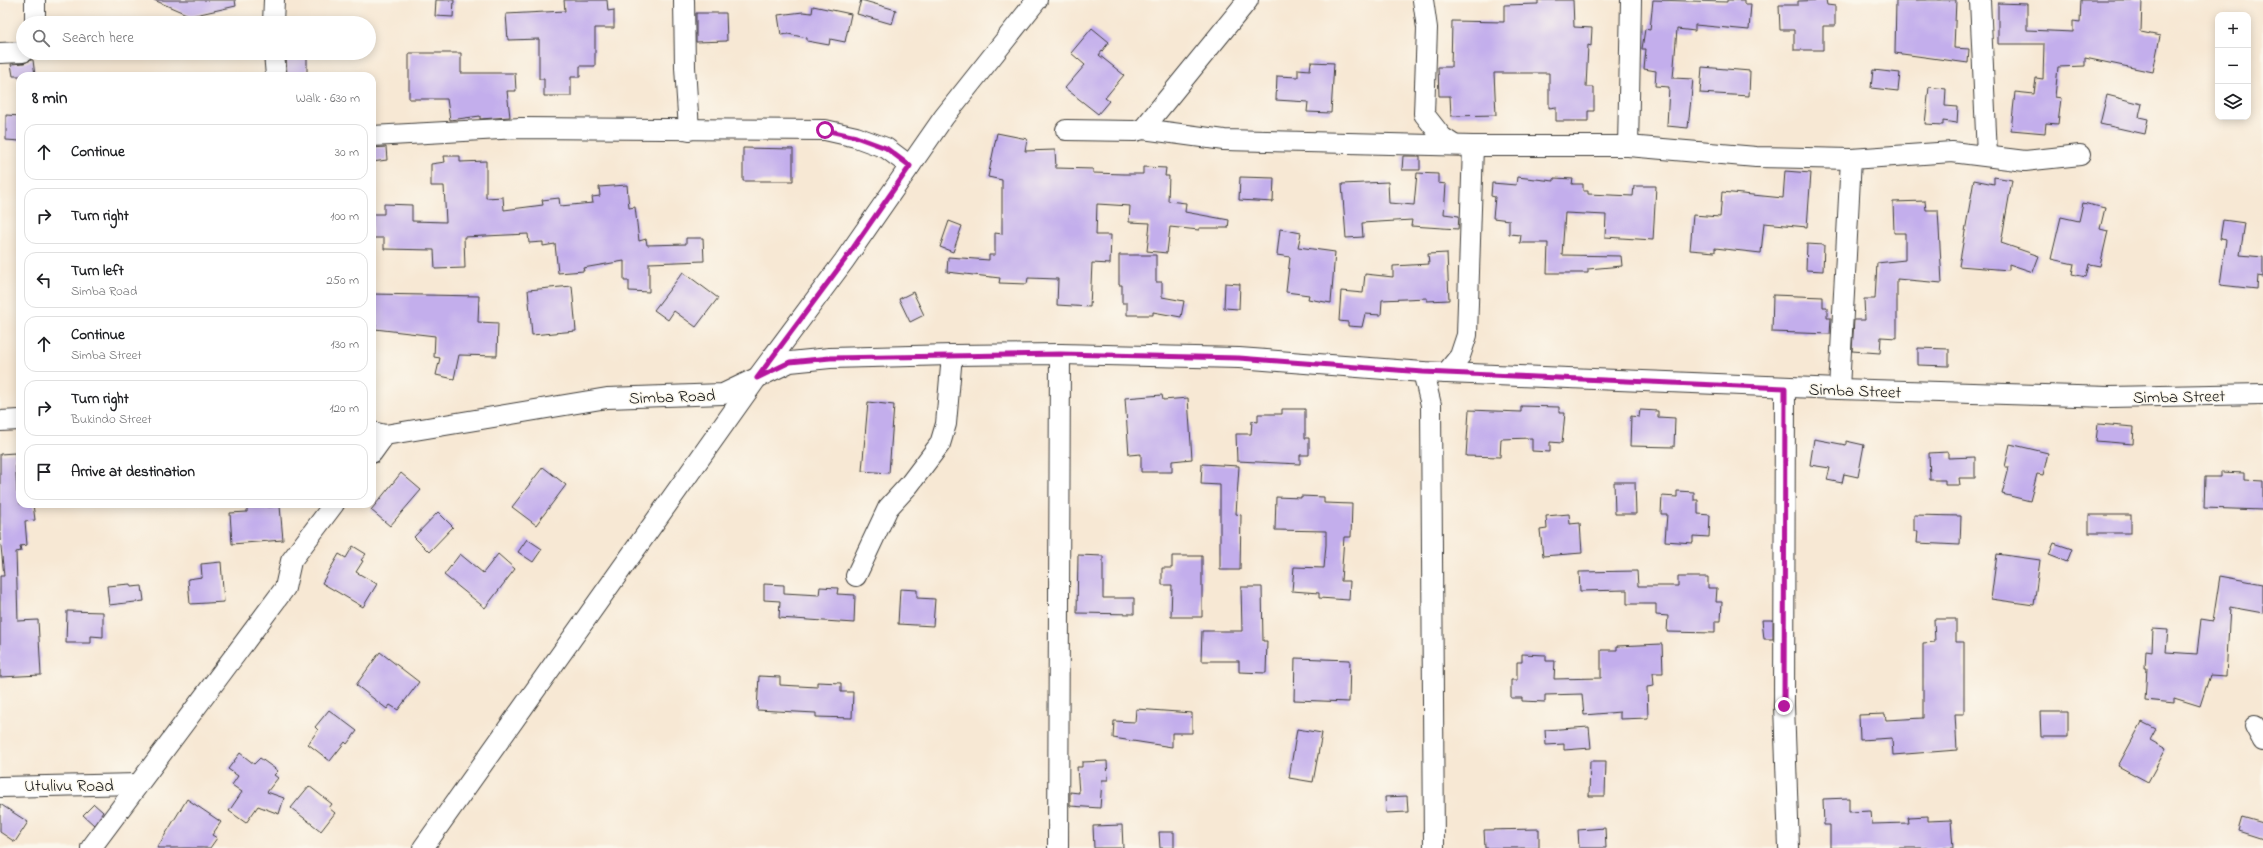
<!DOCTYPE html>
<html lang="en">
<head>
<meta charset="utf-8">
<style>
  :root { --surface:#fff; --page:#f2f2f2; --text:#202124; --muted:#757577; --line:#e0e0e0 }
  body { margin:0; font-family:"Indie Flower",sans-serif; background:var(--page); color:var(--text) }
  .controls { position:absolute; right:12px; top:12px; display:grid; overflow:hidden; border-radius:8px; box-shadow:0 2px 10px #0003 }
  .controls button { width:36px; height:36px; display:grid; place-items:center; padding:0; border:0; border-bottom:1px solid var(--line); background:var(--surface); color:var(--text); font:20px sans-serif }
  .stop { position:absolute; width:12px; height:12px; margin:-9px; border:3px solid #b5179e; border-radius:50%; background:#fff }
  .stop.end { background:#b5179e; border-color:#fff; box-shadow:0 1px 4px #0008 }
  .list { margin:0; padding:0; list-style:none }
  h2 { display:flex; justify-content:space-between; align-items:center; height:52px; margin:0; padding:0 16px; font-size:17px }
  h2 small { font-size:13px; font-weight:400; color:var(--muted) }
  .list li { display:grid; grid-template-columns:26px 1fr auto; gap:12px; align-items:center; box-sizing:border-box; height:56px; margin:0 8px 8px; padding:0 8px; border:1px solid var(--line); border-radius:12px }
  .list b { display:block; font-size:15px; white-space:nowrap }
  .list p { margin:0; font-size:13px; white-space:nowrap; color:var(--muted) }
  .list em { font-size:13px; font-style:normal; color:var(--muted) }
  .icon { flex:none; width:22px; height:22px; fill:none; stroke:currentColor; stroke-width:2; stroke-linecap:round; stroke-linejoin:round }
  .map { position:relative; flex:none; width:2263px; height:848px; overflow:hidden }
  .search { position:absolute; background:var(--surface); box-shadow:0 2px 10px #0003; left:16px; top:16px; width:360px; height:44px; display:flex; align-items:center; gap:10px; box-sizing:border-box; padding:0 14px; border-radius:22px; color:var(--muted); font-size:15px }
  .panel { position:absolute; background:var(--surface); box-shadow:0 2px 10px #0003; left:16px; top:72px; width:360px; height:436px; border-radius:12px }
  .map>svg:first-child { display:block }
  .building { fill:#c3aeec }
  .lines { fill:none; stroke-linecap:round; stroke-linejoin:round }
  .minor-casing { stroke:#3d3b38; stroke-width:22 }
  .minor { stroke:#fff; stroke-width:20 }
  .route { stroke:#b5179e; stroke-width:5 }
  .labels { text-anchor:middle; stroke-width:3; stroke-linejoin:round; paint-order:stroke }
  .street-label { font-size:17px; fill:#1c1c1c; stroke:#fbf7ec }
</style>
</head>
<body>
<div class="map">
<svg width="2263" height="848" viewBox="0 0 2263 848">
  <rect width="100%" height="100%" fill="#fbf7ec"/>
  <filter id="ink" filterUnits="userSpaceOnUse"><feTurbulence type="fractalNoise" baseFrequency=".025" numOctaves="2"/><feDisplacementMap in="SourceGraphic" scale="8" xChannelSelector="R" yChannelSelector="G"/><feConvolveMatrix kernelMatrix="1 2 1 2 8 2 1 2 1" color-interpolation-filters="sRGB"/></filter>
  <filter id="wash" filterUnits="userSpaceOnUse"><feTurbulence type="fractalNoise" baseFrequency=".012" numOctaves="4" result="noise"/><feDisplacementMap in="SourceGraphic" scale="16" xChannelSelector="R" yChannelSelector="G"/><feGaussianBlur stdDeviation="0.9" result="paint"/><feColorMatrix in="noise" values="0 0 0 0 0 0 0 0 0 0 0 0 0 0 0 0 0 1.4 0 .05"/><feComposite in="paint" operator="in"/></filter>
  <g filter="url(#wash)">
    <rect width="100%" height="100%" fill="#f7e8d4"/>
    <g id="blocks">
      <g class="building">
        <polygon points="154,0 235,0 236,6 191,16"/>
        <polygon points="436,0 454,0 453,17 435,16"/>
        <polygon points="564,0 607,0 608,11 614,10 614,28 595,28 595,66 580,66 580,77 571,77 571,96 544,96 544,79 539,79 539,39 508,40 506,14 565,11"/>
        <polygon points="861,0 896,10 892,24 857,14"/>
        <polygon points="1538,0 1573,0 1574,27 1592,28 1591,46 1588,45 1586,87 1594,87 1594,111 1588,111 1588,121 1556,121 1556,107 1549,108 1549,73 1494,73 1496,115 1451,116 1450,96 1439,96 1438,67 1451,67 1452,21 1504,22 1504,5 1538,4"/>
        <polygon points="1653,0 1727,2 1727,0 1744,0 1744,4 1751,4 1749,30 1695,25 1695,31 1677,29 1673,78 1693,79 1688,128 1667,126 1669,87 1655,86 1656,71 1644,69 1646,49 1642,49 1645,29 1650,30"/>
        <polygon points="1826,0 1827,5 1835,6 1835,26 1823,26 1823,50 1794,50 1794,30 1780,30 1779,5 1798,5 1798,1"/>
        <polygon points="1896,0 1956,0 1954,48 1969,49 1968,63 1895,53"/>
        <polygon points="2081,0 2142,0 2141,32 2160,36 2153,72 2085,58 2085,66 2058,67 2055,97 2061,98 2058,124 2046,123 2045,133 2011,130 2015,92 2034,94 2036,78 2043,79 2044,44 1998,44 1998,3 2027,4 2027,30 2073,32 2073,21 2080,22"/>
        <polygon points="813,6 851,14 845,42 830,39 829,45 807,41 807,38 788,34 781,35 778,15 803,12 812,13"/>
        <polygon points="696,13 726,13 727,41 696,42"/>
        <polygon points="1092,28 1109,42 1099,55 1124,75 1105,98 1109,101 1098,114 1065,88 1085,65 1071,53"/>
        <polygon points="409,53 461,53 461,73 515,73 516,91 507,91 510,117 480,119 480,116 450,120 447,99 409,99"/>
        <polygon points="286,57 307,57 307,76 287,76"/>
        <polygon points="31,60 33,60 35,76 13,76 11,64 24,63"/>
        <polygon points="1311,62 1334,63 1331,113 1307,112 1308,102 1276,100 1277,76 1298,77 1298,69 1310,70"/>
        <polygon points="1702,67 1750,71 1749,96 1700,93"/>
        <polygon points="1873,70 1900,73 1898,91 1871,88"/>
        <polygon points="1929,87 1946,89 1945,106 1958,107 1957,123 1943,121 1943,125 1925,124"/>
        <polygon points="2107,95 2142,104 2139,117 2148,119 2145,134 2100,124"/>
        <polygon points="6,115 20,116 20,141 6,140"/>
        <polygon points="997,133 1027,139 1025,151 1055,150 1056,168 1093,169 1093,173 1124,174 1143,174 1143,167 1166,168 1165,176 1169,176 1168,201 1186,203 1185,212 1229,220 1228,228 1199,228 1199,230 1170,227 1167,253 1147,251 1150,223 1129,222 1130,206 1097,204 1096,235 1111,235 1110,264 1092,263 1090,307 1057,305 1058,279 1028,278 1027,284 999,283 1000,278 947,272 948,257 989,260 989,255 995,255 995,233 1002,234 1002,180 988,177"/>
        <polygon points="386,147 387,160 372,162 372,148"/>
        <polygon points="743,148 793,149 793,181 743,181"/>
        <polygon points="444,156 460,156 460,162 486,161 486,198 503,197 504,210 543,205 542,200 559,198 560,206 593,203 592,197 600,196 599,187 627,185 629,208 635,207 639,241 646,239 647,245 686,244 686,238 703,238 704,261 649,263 649,292 629,291 629,281 624,281 624,261 583,268 584,271 558,273 555,244 543,246 543,242 529,243 528,234 464,237 465,268 435,269 434,250 384,249 384,238 372,238 372,214 384,214 384,204 412,205 412,221 446,222 444,186 431,186 431,164 445,162"/>
        <polygon points="1403,156 1420,156 1420,170 1402,170"/>
        <polygon points="1785,171 1811,173 1807,227 1764,223 1761,253 1715,248 1715,252 1690,250 1693,215 1720,217 1722,192 1783,198"/>
        <polygon points="1417,173 1438,174 1438,183 1446,184 1444,214 1459,216 1458,229 1411,226 1412,220 1362,223 1363,237 1346,238 1342,184 1388,182 1389,203 1414,205"/>
        <polygon points="1240,177 1274,178 1273,202 1239,200"/>
        <polygon points="1517,177 1554,181 1554,178 1573,179 1572,184 1583,184 1583,191 1588,191 1588,194 1633,196 1634,186 1656,186 1653,240 1605,237 1606,215 1565,213 1562,255 1621,256 1622,266 1588,269 1588,273 1547,273 1548,243 1520,243 1521,235 1509,234 1509,220 1493,218 1495,197 1491,196 1492,183 1516,185"/>
        <polygon points="1994,177 2012,180 2001,243 2039,256 2033,272 2009,264 2009,270 1959,266 1974,180 1994,184"/>
        <polygon points="1925,201 1926,210 1938,210 1942,283 1897,279 1897,338 1881,337 1880,353 1852,351 1854,320 1865,320 1864,299 1875,299 1877,263 1905,260 1905,233 1894,233 1893,202"/>
        <polygon points="2083,203 2105,208 2100,229 2108,231 2100,266 2089,264 2086,277 2072,274 2074,264 2051,259 2061,217 2079,221"/>
        <polygon points="2223,220 2245,223 2240,255 2263,257 2263,277 2258,276 2257,289 2220,285 2226,240 2220,239"/>
        <polygon points="949,221 962,226 953,252 940,247"/>
        <polygon points="1280,229 1301,233 1298,247 1335,252 1331,303 1308,299 1309,295 1286,292 1290,257 1277,255"/>
        <polygon points="1807,244 1824,245 1823,271 1806,270"/>
        <polygon points="1447,253 1449,300 1427,301 1427,298 1382,300 1381,315 1365,314 1362,327 1348,326 1348,322 1339,321 1341,291 1363,293 1365,274 1393,277 1393,266 1429,264 1428,254"/>
        <polygon points="1119,255 1156,255 1156,282 1162,282 1162,297 1184,301 1181,317 1153,312 1153,315 1127,315 1127,303 1122,303 1122,285 1119,285"/>
        <polygon points="683,272 718,298 696,327 674,311 668,320 654,310"/>
        <polygon points="1225,283 1240,284 1239,309 1224,308"/>
        <polygon points="572,286 576,331 532,335 528,290"/>
        <polygon points="913,292 924,315 910,322 899,299"/>
        <polygon points="372,294 479,296 478,322 498,323 497,356 459,355 454,379 436,375 440,358 434,357 435,336 375,329 376,325 372,325"/>
        <polygon points="1773,295 1823,297 1823,307 1827,307 1827,318 1831,318 1830,334 1772,332"/>
        <polygon points="1918,348 1949,349 1949,366 1918,365"/>
        <polygon points="1162,395 1163,400 1188,398 1192,459 1172,461 1172,472 1141,472 1141,454 1129,455 1125,398"/>
        <polygon points="868,402 894,405 889,473 862,471"/>
        <polygon points="1521,406 1559,407 1559,413 1565,413 1562,443 1550,442 1550,452 1532,451 1532,438 1501,439 1500,457 1466,456 1469,410 1521,412"/>
        <polygon points="1282,409 1305,409 1305,438 1309,438 1309,455 1300,455 1300,464 1237,461 1236,434 1251,434 1252,421 1258,422 1258,414 1282,414"/>
        <polygon points="1640,410 1658,411 1658,417 1675,418 1674,447 1630,446 1631,416 1639,417"/>
        <polygon points="2098,424 2134,427 2133,444 2096,441"/>
        <polygon points="1814,439 1846,445 1846,441 1864,445 1858,477 1844,474 1842,483 1827,480 1830,468 1810,465"/>
        <polygon points="2010,444 2048,453 2043,475 2037,474 2030,501 2002,494 2009,467 2005,467"/>
        <polygon points="1948,452 1948,458 1975,457 1975,478 1959,478 1960,485 1945,485 1945,480 1930,480 1929,453"/>
        <polygon points="15,453 17,493 20,493 20,504 33,504 35,520 25,521 27,545 20,546 21,551 16,552 18,621 38,620 41,675 0,677 0,576 4,576 0,537 0,454"/>
        <polygon points="1202,464 1239,466 1236,514 1241,515 1240,570 1220,570 1220,485 1201,484"/>
        <polygon points="543,467 566,485 536,525 512,507"/>
        <polygon points="2221,472 2244,473 2244,480 2263,481 2263,510 2204,508 2205,477 2221,477"/>
        <polygon points="401,473 421,490 390,526 371,510"/>
        <polygon points="1614,482 1635,482 1636,514 1615,514"/>
        <polygon points="1677,491 1694,492 1694,500 1698,500 1698,514 1710,515 1709,537 1693,536 1693,543 1665,541 1667,514 1661,514 1662,496 1677,497"/>
        <polygon points="1301,496 1324,497 1324,503 1352,504 1351,537 1344,537 1341,581 1350,581 1349,600 1319,598 1319,593 1292,591 1294,567 1324,568 1326,545 1326,531 1275,530 1276,497 1301,498"/>
        <polygon points="247,504 267,504 268,507 280,506 283,540 232,544 230,513 247,512"/>
        <polygon points="438,512 453,527 429,552 414,537"/>
        <polygon points="1569,514 1570,524 1580,523 1582,553 1543,556 1540,530 1547,529 1546,516"/>
        <polygon points="1914,515 1961,516 1960,545 1917,543 1918,531 1914,531"/>
        <rect x="2089" y="515" width="42" height="18"/>
        <polygon points="527,539 542,549 533,562 518,552"/>
        <polygon points="2054,543 2072,549 2067,562 2049,555"/>
        <polygon points="353,546 366,554 361,560 363,561 356,572 377,584 363,607 322,583 339,554 346,558"/>
        <polygon points="460,554 483,573 498,554 515,569 485,608 444,575"/>
        <polygon points="1997,554 2040,560 2034,605 1991,599"/>
        <polygon points="1078,555 1103,556 1103,598 1134,598 1134,614 1077,613"/>
        <polygon points="1172,556 1202,556 1202,617 1171,617 1172,585 1162,585 1162,568 1172,568"/>
        <polygon points="221,562 224,602 190,604 188,579 202,577 201,564"/>
        <polygon points="1637,571 1638,586 1678,586 1678,577 1708,577 1708,588 1717,588 1716,602 1722,602 1721,621 1715,621 1715,633 1667,632 1668,616 1656,615 1656,604 1627,604 1627,590 1580,591 1579,572"/>
        <polygon points="2220,576 2263,584 2263,613 2230,607 2226,676 2210,675 2200,706 2174,698 2174,703 2145,700 2147,668 2145,668 2146,650 2152,651 2153,629 2168,630 2166,652 2197,654 2201,619 2213,621"/>
        <polygon points="130,584 131,587 142,586 144,601 109,605 107,586"/>
        <polygon points="764,584 784,585 784,593 819,595 820,587 838,588 837,594 855,595 854,623 779,618 780,601 764,600"/>
        <polygon points="1241,587 1262,587 1263,641 1267,641 1266,673 1239,672 1239,661 1201,661 1202,631 1242,631"/>
        <polygon points="900,589 917,590 917,598 935,599 933,626 898,624"/>
        <polygon points="67,611 103,612 103,637 91,636 91,643 66,643"/>
        <polygon points="1934,619 1956,619 1956,642 1964,642 1964,714 1955,714 1957,750 1893,755 1892,738 1860,740 1859,715 1885,714 1886,720 1923,718 1923,643 1935,642"/>
        <polygon points="1762,620 1773,620 1773,639 1764,639"/>
        <polygon points="1662,644 1663,673 1653,673 1654,686 1647,687 1648,718 1620,719 1620,712 1584,715 1582,694 1545,695 1545,702 1522,701 1522,698 1511,698 1511,680 1517,680 1517,662 1522,662 1522,654 1546,655 1546,661 1555,661 1554,679 1601,678 1601,650 1617,650 1617,646"/>
        <polygon points="380,652 419,682 398,710 390,705 387,709 356,685"/>
        <polygon points="1295,658 1350,660 1349,702 1294,700"/>
        <polygon points="759,676 780,677 780,685 817,687 817,682 841,683 841,692 853,692 852,718 816,717 816,713 757,710"/>
        <polygon points="1136,709 1192,713 1192,733 1172,733 1172,747 1113,738 1114,721 1135,722"/>
        <polygon points="329,710 357,731 347,744 345,742 330,761 308,744 318,730 315,727"/>
        <polygon points="2040,712 2068,712 2068,737 2041,737"/>
        <polygon points="2142,722 2156,729 2150,740 2166,749 2148,782 2118,766"/>
        <polygon points="1589,727 1591,748 1564,750 1564,744 1546,745 1545,730"/>
        <polygon points="1297,729 1322,733 1313,782 1289,778"/>
        <polygon points="240,753 254,764 260,758 278,771 274,775 278,778 267,792 284,798 279,814 258,806 246,823 229,811 242,792 232,785 238,776 228,769"/>
        <polygon points="1107,761 1108,780 1102,780 1100,808 1070,806 1070,792 1079,793 1077,767 1082,767 1082,762"/>
        <polygon points="1590,761 1606,761 1605,796 1589,796"/>
        <polygon points="309,786 332,804 329,808 335,813 321,831 291,808"/>
        <polygon points="1407,796 1408,812 1386,813 1385,797"/>
        <polygon points="1849,798 1849,812 1871,811 1872,824 1909,823 1908,817 1928,816 1928,821 1951,820 1953,848 1830,848 1830,825 1824,825 1823,799"/>
        <polygon points="187,799 221,822 212,835 217,838 210,848 157,848"/>
        <polygon points="0,804 28,822 15,842 0,832"/>
        <polygon points="94,804 103,812 94,825 83,815"/>
        <polygon points="2242,817 2263,823 2263,839 2238,831"/>
        <polygon points="1122,825 1123,848 1094,848 1093,826"/>
        <polygon points="1605,828 1606,848 1579,848 1578,830"/>
        <polygon points="1539,829 1539,848 1485,848 1484,830"/>
        <polygon points="1159,832 1174,832 1174,848 1160,848"/>
      </g>
    </g>
  </g>
  <g filter="url(#ink)">
    <use href="#blocks" fill-opacity="0" stroke="#3d3b38" stroke-width="1"/>
    <g class="lines">
      <g class="minor-casing">
        <g id="minor">
          <polyline points="35,0 35,23"/>
          <polyline points="684,0 685,67 689,130"/>
          <polyline points="1423,0 1427,28 1424,114 1442,137 1454,145"/>
          <polyline points="1980,0 1987,155"/>
          <polyline points="273,23 274,0"/>
          <polyline points="0,53 23,52"/>
          <polyline points="274,53 276,76"/>
          <polyline points="1143,129 1248,0"/>
          <polyline points="1066,130 1135,131 1143,129 1224,140 1473,146 1628,146 1756,157 1851,159 1952,152 2025,161 2080,155"/>
          <polyline points="372,136 521,128 825,130 856,137 886,148 910,166"/>
          <polyline points="1628,146 1631,0"/>
          <polyline points="1423,372 1431,405 1434,848"/>
          <polyline points="1446,373 1460,356 1467,335 1473,146"/>
          <polyline points="1785,387 1784,705 1789,848"/>
          <polyline points="1839,389 1851,159"/>
          <polyline points="0,421 20,420"/>
          <polyline points="372,432 385,435 607,398 723,394 790,362 830,358 952,355 1060,354 1239,358 1423,372 1839,389 2109,397 2263,394"/>
          <polyline points="372,453 385,435"/>
          <polyline points="856,576 888,508 909,485 940,444 946,424 952,355"/>
          <polyline points="2255,726 2263,741"/>
          <polyline points="0,787 138,784"/>
          <polyline points="91,848 285,588 291,561 334,504"/>
          <polyline points="423,848 757,378 844,261 944,117 1037,0"/>
          <polyline points="1058,848 1060,354"/>
        </g>
      </g>
      <use href="#minor" class="minor"/>
    </g>
  </g>
  <g class="lines" filter="url(#ink)">
    <polyline class="route" points="825,130 856,137 886,148 910,166 844,261 757,378 790,362 830,358 1060,354 1239,358 1423,372 1785,388 1784,706"/>
  </g>
  <g class="labels">
    <g class="street-label">
      <text transform="translate(1855 390) rotate(2)" y="6">Simba Street</text>
      <text transform="translate(672 396) rotate(-2)" y="6">Simba Road</text>
      <text transform="translate(2179 396) rotate(-1)" y="6">Simba Street</text>
      <text x="69" y="791">Utulivu Road</text>
    </g>
  </g>
</svg>
<div class="controls">
<button>+</button>
<button>−</button>
<button><svg class="icon" aria-label="layers" viewBox="0 0 24 24"><path d="M12 4l9 5-9 5-9-5zM3 14l9 5 9-5"/></svg></button>
</div>
<div class="stop" style="left:825px;top:130px"></div>
<div class="stop end" style="left:1784px;top:706px"></div>
<div class="search"><svg class="icon" aria-label="search" viewBox="0 0 24 24"><circle cx="10" cy="10" r="6"/><path d="M15 15l6 6"/></svg>Search here</div>
<section class="panel">
<h2>8 min<small>Walk · 630 m</small></h2>
<ul class="list">
<li><svg class="icon" aria-label="ahead" viewBox="0 0 24 24"><path d="M12 20V5M6 11l6-6 6 6"/></svg><div><b>Continue</b></div><em>30 m</em></li>
<li><svg class="icon" aria-label="right" viewBox="0 0 24 24"><path d="M7 20v-9h11M14 6l5 5-5 5"/></svg><div><b>Turn right</b></div><em>100 m</em></li>
<li><svg class="icon" aria-label="left" viewBox="0 0 24 24"><path d="M17 20v-9H6M10 6l-5 5 5 5"/></svg><div><b>Turn left</b><p>Simba Road</p></div><em>250 m</em></li>
<li><svg class="icon" aria-label="ahead" viewBox="0 0 24 24"><path d="M12 20V5M6 11l6-6 6 6"/></svg><div><b>Continue</b><p>Simba Street</p></div><em>130 m</em></li>
<li><svg class="icon" aria-label="right" viewBox="0 0 24 24"><path d="M7 20v-9h11M14 6l5 5-5 5"/></svg><div><b>Turn right</b><p>Bukindo Street</p></div><em>120 m</em></li>
<li><svg class="icon" aria-label="arrive" viewBox="0 0 24 24"><path d="M6 21V4h12l-3 4 3 4H6"/></svg><div><b>Arrive at destination</b></div></li>
</ul>
</section>
</div>
</body>
</html>
